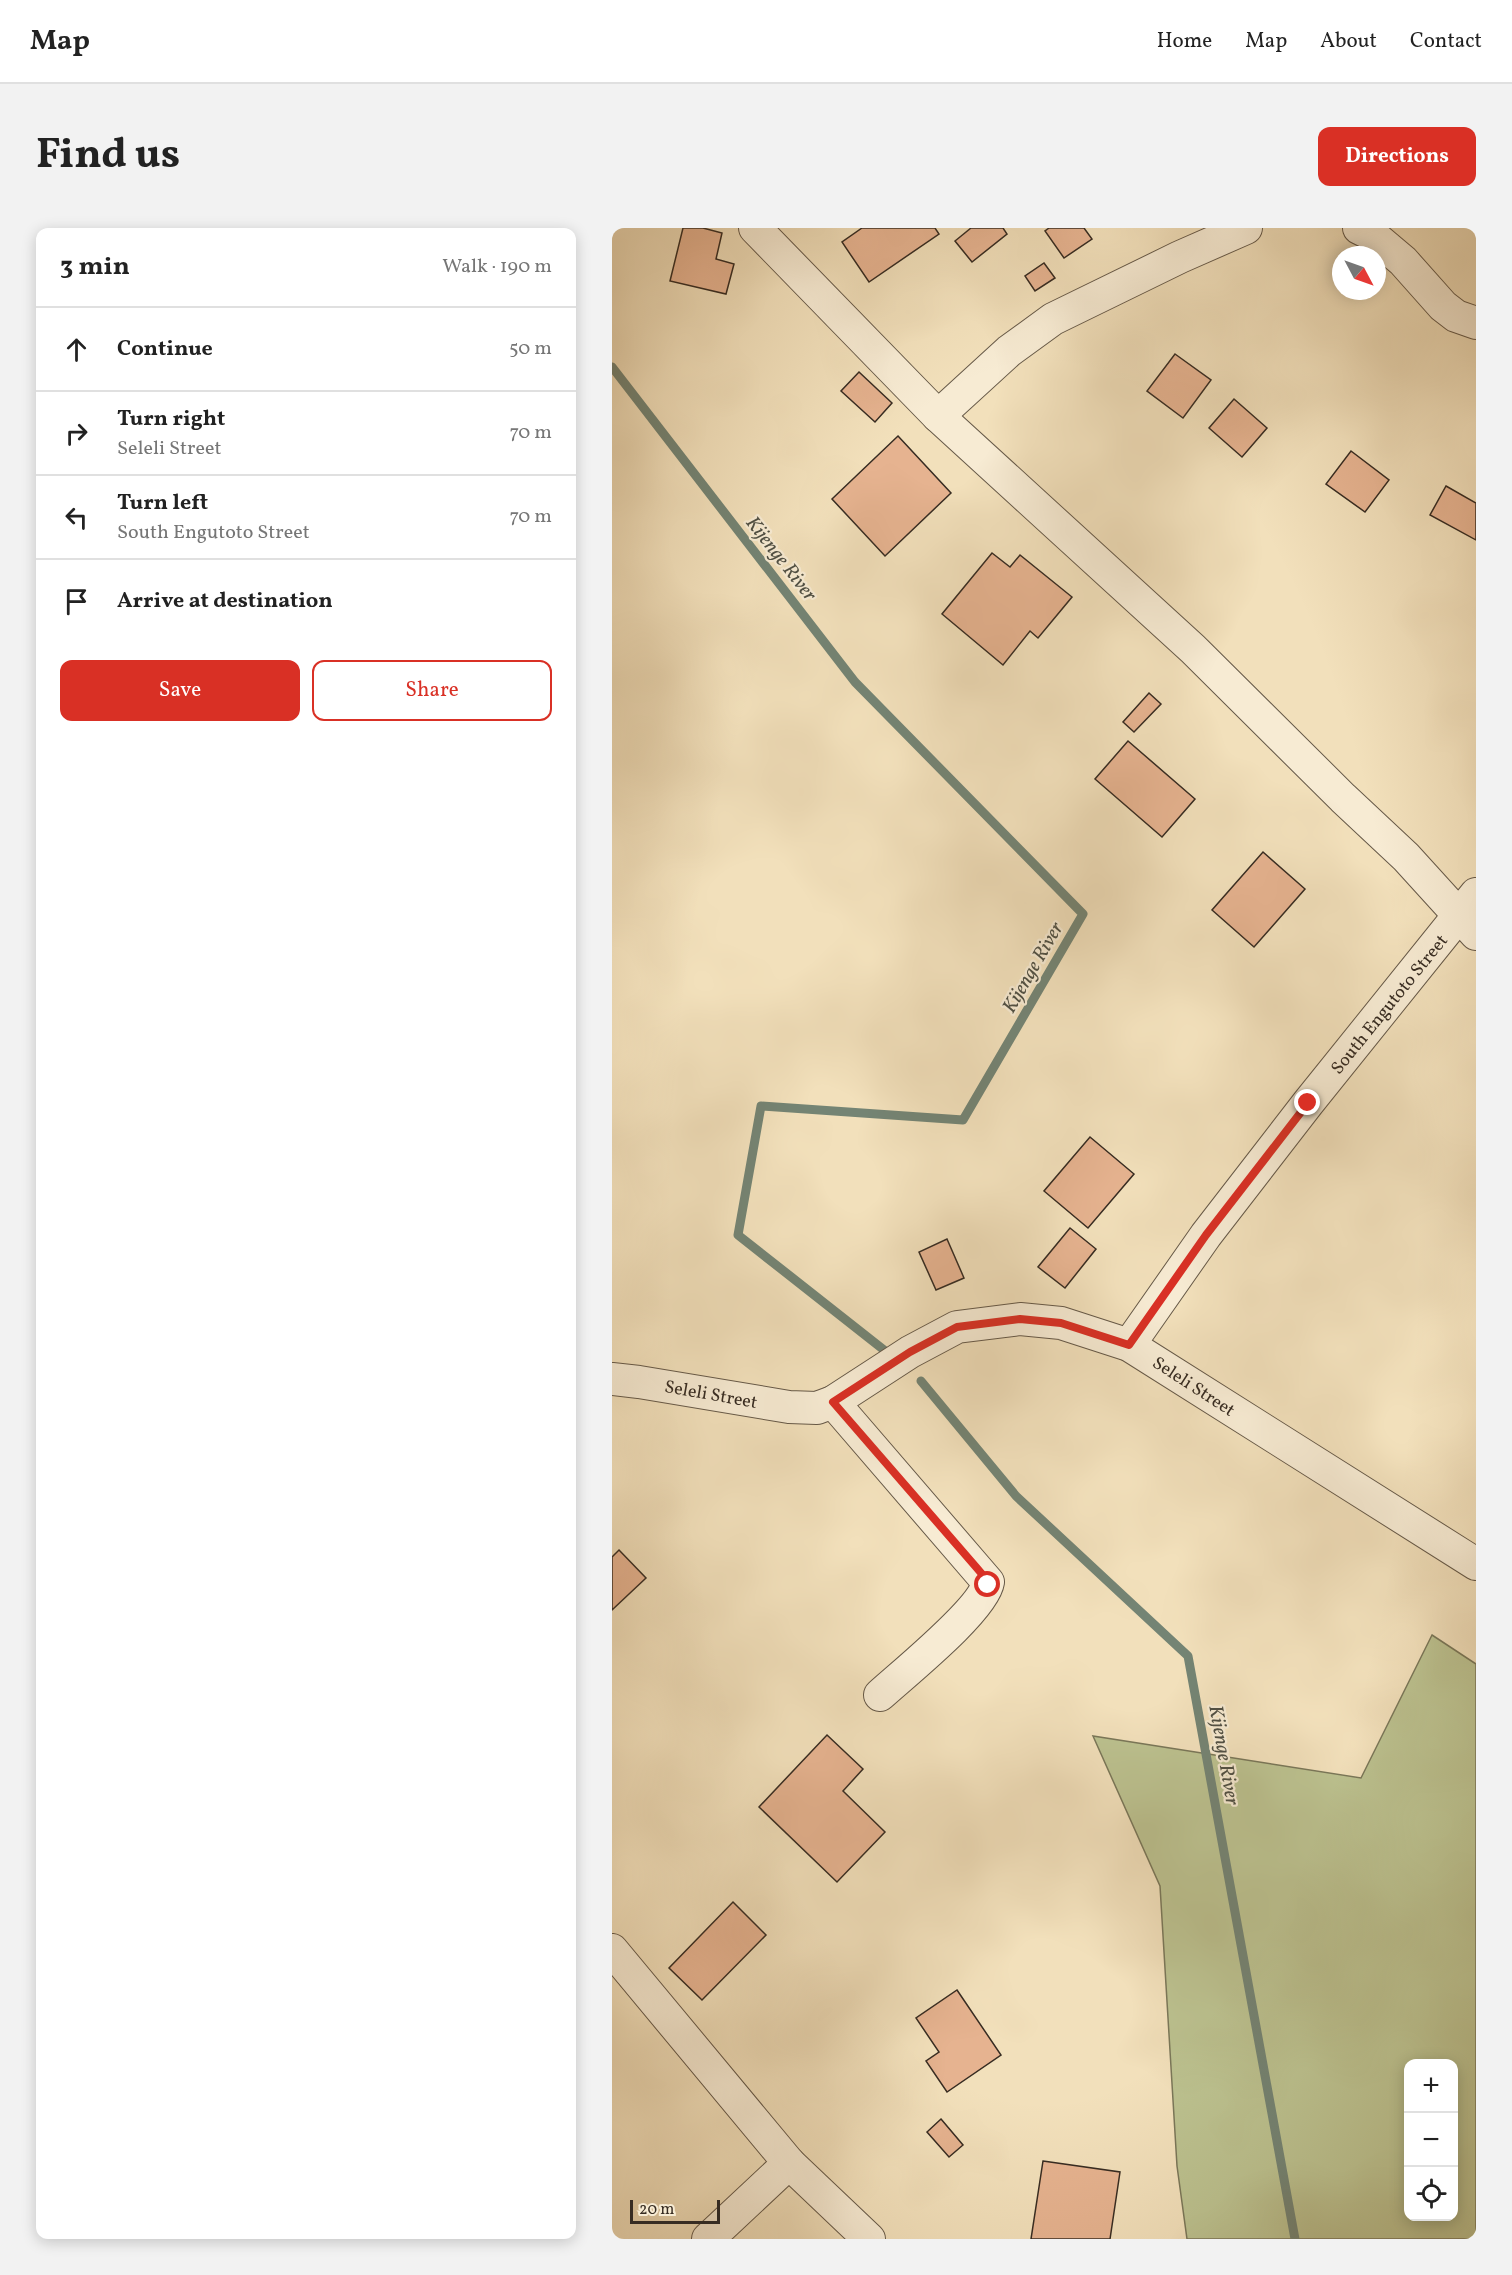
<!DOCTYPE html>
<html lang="en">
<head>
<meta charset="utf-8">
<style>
  :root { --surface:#fff; --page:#f2f2f2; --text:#222; --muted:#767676; --line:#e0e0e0; --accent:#d93025 }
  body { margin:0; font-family:Vollkorn,serif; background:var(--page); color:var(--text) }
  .controls { position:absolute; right:18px; bottom:18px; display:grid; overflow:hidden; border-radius:12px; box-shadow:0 3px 15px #0003 }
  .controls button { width:54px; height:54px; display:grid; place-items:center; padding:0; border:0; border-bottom:2px solid var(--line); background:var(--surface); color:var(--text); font:30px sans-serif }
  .compass { position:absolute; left:720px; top:18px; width:54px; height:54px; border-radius:50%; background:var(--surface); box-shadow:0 3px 15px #0003; rotate:131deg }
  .scale { position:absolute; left:18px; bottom:15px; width:90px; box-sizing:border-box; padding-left:6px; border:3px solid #372c22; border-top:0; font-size:16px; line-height:21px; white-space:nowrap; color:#372c22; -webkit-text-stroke:4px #f7ebd3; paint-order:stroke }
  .stop { position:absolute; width:18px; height:18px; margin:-14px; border:4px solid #d93025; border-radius:50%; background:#fff }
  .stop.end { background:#d93025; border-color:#fff; box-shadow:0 2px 6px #0008 }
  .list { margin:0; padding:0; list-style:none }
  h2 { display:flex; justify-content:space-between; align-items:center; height:78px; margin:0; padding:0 24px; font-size:26px }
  h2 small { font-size:20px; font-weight:400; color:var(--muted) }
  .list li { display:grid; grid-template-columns:39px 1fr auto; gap:18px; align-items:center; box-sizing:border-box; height:84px; padding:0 24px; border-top:2px solid var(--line) }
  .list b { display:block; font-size:22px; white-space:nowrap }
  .list p { margin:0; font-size:20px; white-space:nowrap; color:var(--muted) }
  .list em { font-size:20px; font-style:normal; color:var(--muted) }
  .actions { display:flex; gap:12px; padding:18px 24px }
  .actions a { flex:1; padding:14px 0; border:2px solid var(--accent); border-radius:12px; text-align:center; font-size:21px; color:var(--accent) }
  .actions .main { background:var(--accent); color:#fff }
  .icon { flex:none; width:33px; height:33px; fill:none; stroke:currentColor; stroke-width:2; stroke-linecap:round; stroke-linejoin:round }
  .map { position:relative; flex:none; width:864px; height:2011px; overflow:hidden; border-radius:12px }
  header { display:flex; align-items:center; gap:36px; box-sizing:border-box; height:84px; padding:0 30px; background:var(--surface); border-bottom:2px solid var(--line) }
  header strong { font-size:28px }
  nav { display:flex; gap:33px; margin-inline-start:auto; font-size:21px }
  .intro { display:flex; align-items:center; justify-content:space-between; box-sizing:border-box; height:144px; padding:0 36px }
  h1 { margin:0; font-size:42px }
  .button { padding:15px 27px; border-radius:12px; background:var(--accent); color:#fff; font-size:21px; font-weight:700 }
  main { display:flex; gap:36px; padding:0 36px }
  aside { flex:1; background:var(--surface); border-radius:12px; box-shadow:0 3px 15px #0003 }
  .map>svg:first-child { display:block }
  .green { fill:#bcc290; stroke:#7a7759; stroke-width:1.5; fill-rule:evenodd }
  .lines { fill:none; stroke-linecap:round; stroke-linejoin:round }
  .stream { stroke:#748474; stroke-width:9 }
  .building { fill:#e6b390; stroke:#372c22; stroke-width:1.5 }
  .minor-casing { stroke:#665948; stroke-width:34 }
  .minor { stroke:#f7ebd3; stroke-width:32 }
  .route { stroke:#d93025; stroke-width:8 }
  .labels { text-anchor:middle; stroke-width:4.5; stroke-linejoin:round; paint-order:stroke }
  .street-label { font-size:18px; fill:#372c22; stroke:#f7ebd3 }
  .water-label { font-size:20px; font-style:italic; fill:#505044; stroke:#f7ebd3 }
</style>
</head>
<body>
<header>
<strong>Map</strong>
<nav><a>Home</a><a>Map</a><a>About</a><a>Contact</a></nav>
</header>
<div class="intro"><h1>Find us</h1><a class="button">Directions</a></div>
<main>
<aside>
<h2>3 min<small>Walk · 190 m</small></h2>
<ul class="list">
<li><svg class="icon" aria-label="ahead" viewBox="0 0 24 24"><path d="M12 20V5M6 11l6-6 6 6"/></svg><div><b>Continue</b></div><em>50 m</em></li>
<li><svg class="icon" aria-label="right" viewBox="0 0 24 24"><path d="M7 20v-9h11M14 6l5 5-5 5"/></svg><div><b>Turn right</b><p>Seleli Street</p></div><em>70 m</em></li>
<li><svg class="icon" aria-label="left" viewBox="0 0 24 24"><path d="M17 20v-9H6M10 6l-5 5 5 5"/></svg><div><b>Turn left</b><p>South Engutoto Street</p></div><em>70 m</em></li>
<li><svg class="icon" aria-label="arrive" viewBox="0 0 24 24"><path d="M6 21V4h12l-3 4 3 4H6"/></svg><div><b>Arrive at destination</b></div></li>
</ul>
<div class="actions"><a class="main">Save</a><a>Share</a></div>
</aside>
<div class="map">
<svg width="864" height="2011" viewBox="0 0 864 2011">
  <rect width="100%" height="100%" fill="#f2e0bb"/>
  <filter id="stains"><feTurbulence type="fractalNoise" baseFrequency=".00333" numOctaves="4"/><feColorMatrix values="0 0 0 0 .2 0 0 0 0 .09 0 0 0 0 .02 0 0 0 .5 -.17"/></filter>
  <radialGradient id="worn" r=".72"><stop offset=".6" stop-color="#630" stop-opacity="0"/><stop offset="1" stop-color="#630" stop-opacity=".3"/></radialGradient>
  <path class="green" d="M820,1407L864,1436V2011H575L565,1938L548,1658L481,1508L749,1550ZM796,1836H842V1988H796Z"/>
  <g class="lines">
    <g class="stream">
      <polyline points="0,139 243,454 471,686 351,892 149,878 126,1007 272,1122"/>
      <polyline points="309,1153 404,1268 576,1428 683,2011"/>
    </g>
  </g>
  <g class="building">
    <polygon points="71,0 91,0 110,5 104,31 122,36 114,66 58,53"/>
    <polygon points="250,0 323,0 327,6 257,54 230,14"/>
    <polygon points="359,0 391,0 395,6 360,34 343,13"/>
    <polygon points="437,0 472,0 480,11 452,30 433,3"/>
    <polygon points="432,35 443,50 423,63 413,48"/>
    <polygon points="563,126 599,152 571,190 535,163"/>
    <polygon points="247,144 280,175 263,194 229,163"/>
    <polygon points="622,171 655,200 630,229 597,200"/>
    <polygon points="286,208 339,265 273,328 220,271"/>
    <polygon points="739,223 777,252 753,284 714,256"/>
    <polygon points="834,258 864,275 864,312 818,287"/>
    <polygon points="380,325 398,339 408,327 460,369 426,410 418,403 391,437 330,386"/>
    <polygon points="537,465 549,476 522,504 511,494"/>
    <polygon points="516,513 583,571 550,609 483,551"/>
    <polygon points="651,624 693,661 642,719 600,682"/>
    <polygon points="478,909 522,946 476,1000 432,963"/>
    <polygon points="458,1000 484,1021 453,1060 426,1039"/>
    <polygon points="335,1011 352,1050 324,1062 307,1024"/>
    <polygon points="7,1322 34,1350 0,1382 0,1329"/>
    <polygon points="215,1507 251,1541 231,1563 273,1604 225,1654 147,1579"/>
    <polygon points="121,1674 154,1707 90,1772 57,1740"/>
    <polygon points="345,1762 389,1827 335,1864 314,1833 327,1824 304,1790"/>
    <polygon points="329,1891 351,1917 337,1929 315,1904"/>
    <polygon points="431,1933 508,1944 498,2011 419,2011"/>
  </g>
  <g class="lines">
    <g class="minor-casing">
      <g id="minor">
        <polyline points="143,0 326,188 581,421 731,570 794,629 864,706"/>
        <polyline points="747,0 759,6 791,33 831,78 844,88 864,95"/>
        <polyline points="326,188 397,123 441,91 568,29 634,0"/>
        <polyline points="517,1117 594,1007 696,875 864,666"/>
        <polyline points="0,1151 27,1154 177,1179 205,1180 221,1174 298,1124 345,1099 408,1091 449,1095 517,1117 864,1336"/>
        <path d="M221,1174L376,1354C372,1381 291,1446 268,1467"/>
        <polyline points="0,1722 177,1935 257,2011"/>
        <polyline points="96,2011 177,1935"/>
      </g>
    </g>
    <use href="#minor" class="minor"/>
  </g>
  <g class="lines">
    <polyline class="route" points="376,1357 375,1352 364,1339 221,1174 298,1124 345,1099 408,1091 449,1095 517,1117 594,1007 696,875"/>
  </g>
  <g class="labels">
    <g class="street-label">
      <text transform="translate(777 776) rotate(-51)" y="6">South Engutoto Street</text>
      <text transform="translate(582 1158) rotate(33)" y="6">Seleli Street</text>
      <text transform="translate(99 1166) rotate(10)" y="6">Seleli Street</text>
    </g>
    <g class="water-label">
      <text transform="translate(170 330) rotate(52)" y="7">Kijenge River</text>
      <text transform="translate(420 739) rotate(-60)" y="7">Kijenge River</text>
      <text transform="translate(613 1527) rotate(80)" y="7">Kijenge River</text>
    </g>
  </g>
  <rect width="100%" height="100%" filter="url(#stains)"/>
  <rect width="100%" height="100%" fill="url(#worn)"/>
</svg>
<div class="controls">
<button>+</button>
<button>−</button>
<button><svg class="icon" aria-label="locate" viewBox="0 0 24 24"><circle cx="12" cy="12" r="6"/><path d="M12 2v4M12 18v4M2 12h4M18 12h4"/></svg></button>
</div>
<svg class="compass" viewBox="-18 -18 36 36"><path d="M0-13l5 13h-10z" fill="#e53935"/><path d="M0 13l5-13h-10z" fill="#767676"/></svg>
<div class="scale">20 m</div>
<div class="stop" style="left:376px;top:1357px"></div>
<div class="stop end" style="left:696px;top:875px"></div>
</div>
</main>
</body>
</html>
